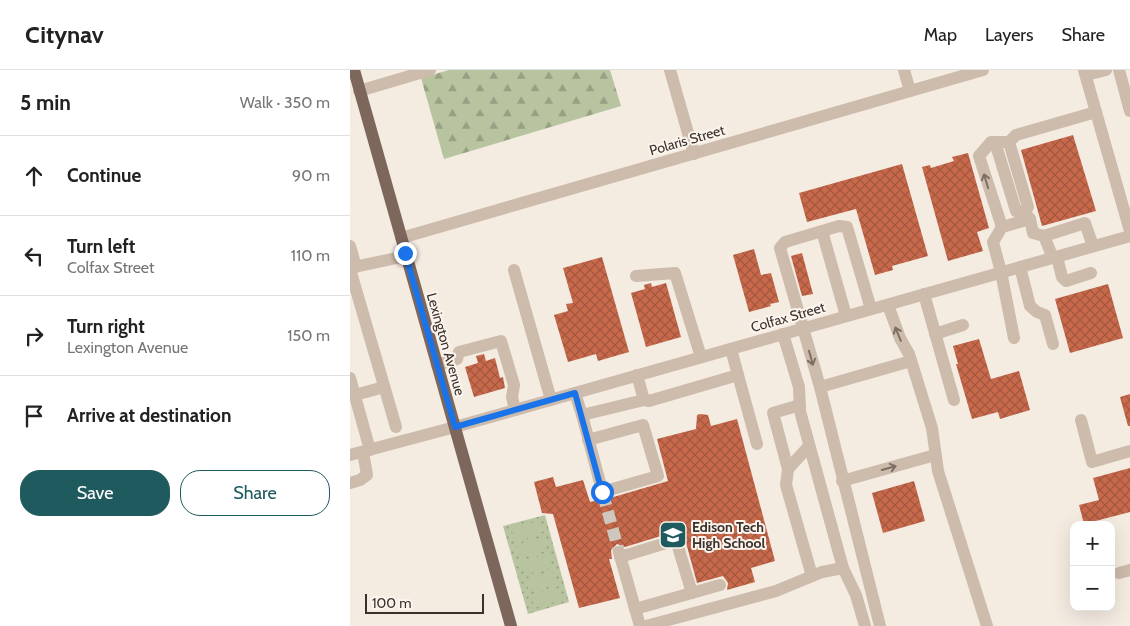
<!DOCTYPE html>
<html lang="en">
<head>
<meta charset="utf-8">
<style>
  :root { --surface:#fff; --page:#f2f2f2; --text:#222; --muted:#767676; --line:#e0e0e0; --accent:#1f5a5e }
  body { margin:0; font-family:Cabin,sans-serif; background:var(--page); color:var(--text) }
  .controls { position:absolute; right:15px; bottom:15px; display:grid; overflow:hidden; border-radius:10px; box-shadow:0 5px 20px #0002 }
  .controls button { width:45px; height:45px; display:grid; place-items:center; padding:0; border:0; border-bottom:1px solid var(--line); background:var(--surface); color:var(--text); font:25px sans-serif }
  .scale { position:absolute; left:15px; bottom:12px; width:119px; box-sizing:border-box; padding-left:5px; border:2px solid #3b302b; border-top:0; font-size:14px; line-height:18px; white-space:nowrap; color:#3b302b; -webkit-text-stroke:4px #fbf5ee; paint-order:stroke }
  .stop { position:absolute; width:15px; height:15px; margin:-11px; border:4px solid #1a73e8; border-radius:50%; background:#fff }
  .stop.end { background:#1a73e8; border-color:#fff; box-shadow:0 1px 5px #0008 }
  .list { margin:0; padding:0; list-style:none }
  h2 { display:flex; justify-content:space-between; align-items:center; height:65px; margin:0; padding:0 20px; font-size:21px }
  h2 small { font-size:16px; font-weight:400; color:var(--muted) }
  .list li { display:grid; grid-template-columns:32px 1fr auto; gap:15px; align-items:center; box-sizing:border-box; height:80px; padding:0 20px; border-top:1px solid var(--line) }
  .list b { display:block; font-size:19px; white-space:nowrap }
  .list p { margin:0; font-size:16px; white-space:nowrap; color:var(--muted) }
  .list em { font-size:16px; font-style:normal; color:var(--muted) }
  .actions { display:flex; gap:10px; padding:15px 20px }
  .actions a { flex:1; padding:11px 0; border:1px solid var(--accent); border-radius:20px; text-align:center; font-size:18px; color:var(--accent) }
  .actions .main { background:var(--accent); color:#fff }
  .icon { flex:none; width:28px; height:28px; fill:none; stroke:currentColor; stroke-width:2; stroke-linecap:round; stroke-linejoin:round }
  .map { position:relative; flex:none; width:780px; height:556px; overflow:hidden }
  header { display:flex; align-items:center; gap:30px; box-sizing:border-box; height:70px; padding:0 25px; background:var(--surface); border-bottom:1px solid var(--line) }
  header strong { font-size:24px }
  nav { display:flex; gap:28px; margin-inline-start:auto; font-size:18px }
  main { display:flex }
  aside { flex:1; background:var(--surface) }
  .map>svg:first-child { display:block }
  .grass { fill:url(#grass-dots) }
  .forest { fill:url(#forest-firs) }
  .pitch { fill:#b8c4a0 }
  .building { fill:url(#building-cross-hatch) }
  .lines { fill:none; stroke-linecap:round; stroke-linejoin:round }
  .minor-tunnel { stroke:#cfc6bd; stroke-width:12; stroke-dasharray:12 6; stroke-linecap:butt }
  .minor { stroke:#cdbbac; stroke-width:12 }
  .major { stroke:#7d675c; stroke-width:12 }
  .oneway { stroke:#7d6f65 }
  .route { stroke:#1a73e8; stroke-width:6 }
  .labels { text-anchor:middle; stroke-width:4; stroke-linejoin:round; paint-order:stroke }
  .street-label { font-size:14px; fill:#3b302b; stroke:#fbf5ee }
  .poi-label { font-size:14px; font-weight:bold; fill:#3b302b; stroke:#fbf5ee; text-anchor:start }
</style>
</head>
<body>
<header>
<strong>Citynav</strong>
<nav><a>Map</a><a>Layers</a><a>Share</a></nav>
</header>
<main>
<aside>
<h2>5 min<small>Walk · 350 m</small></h2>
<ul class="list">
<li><svg class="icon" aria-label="ahead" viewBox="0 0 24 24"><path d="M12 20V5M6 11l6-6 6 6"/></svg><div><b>Continue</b></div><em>90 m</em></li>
<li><svg class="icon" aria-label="left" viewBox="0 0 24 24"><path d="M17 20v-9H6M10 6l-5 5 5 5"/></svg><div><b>Turn left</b><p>Colfax Street</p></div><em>110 m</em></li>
<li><svg class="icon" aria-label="right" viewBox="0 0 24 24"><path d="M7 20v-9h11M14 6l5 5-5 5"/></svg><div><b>Turn right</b><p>Lexington Avenue</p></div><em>150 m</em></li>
<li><svg class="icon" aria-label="arrive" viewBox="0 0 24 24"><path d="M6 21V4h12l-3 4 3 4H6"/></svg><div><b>Arrive at destination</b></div></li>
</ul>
<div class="actions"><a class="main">Save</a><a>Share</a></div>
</aside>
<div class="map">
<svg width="780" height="556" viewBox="0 0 780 556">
  <defs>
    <pattern id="grass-dots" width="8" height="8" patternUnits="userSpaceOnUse" patternTransform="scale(1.25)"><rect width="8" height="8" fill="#b8c4a0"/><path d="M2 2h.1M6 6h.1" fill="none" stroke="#97a083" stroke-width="1.8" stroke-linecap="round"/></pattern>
    <pattern id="forest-firs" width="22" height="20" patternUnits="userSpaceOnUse" patternTransform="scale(1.25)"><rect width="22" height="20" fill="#b8c4a0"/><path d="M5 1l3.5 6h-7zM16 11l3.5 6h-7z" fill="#97a083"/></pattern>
    <pattern id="building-cross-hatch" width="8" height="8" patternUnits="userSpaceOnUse" patternTransform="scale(1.25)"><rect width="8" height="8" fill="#c8694b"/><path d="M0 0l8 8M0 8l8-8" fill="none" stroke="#a4573f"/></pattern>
  </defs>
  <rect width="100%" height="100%" fill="#f4ebe1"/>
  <polygon class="grass" points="195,445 219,532 178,544 153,456"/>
  <polygon class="forest" points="99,0 260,0 271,36 94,89 71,8"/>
  <g class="pitch">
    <polygon points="189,451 192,464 165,471 161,458"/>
    <polygon points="194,467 197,480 170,488 166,475"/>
    <polygon points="198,484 202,497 175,505 171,492"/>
    <polygon points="203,501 207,514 179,522 176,509"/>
    <polygon points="208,518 211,530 184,538 181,525"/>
  </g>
  <g class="building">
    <polygon points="723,65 746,141 692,156 671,80"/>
    <polygon points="618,83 639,158 627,162 633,181 598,191 572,97 580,95 581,98 604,91 602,87"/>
    <polygon points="552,94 578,186 542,196 543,200 525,205 506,139 457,152 449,123"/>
    <polygon points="404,179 411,205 421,203 429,232 420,234 421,236 399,242 383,185"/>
    <polygon points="452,183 463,224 452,226 441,186"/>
    <polygon points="252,187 279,282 248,291 246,284 218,292 204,245 218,241 216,234 223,233 213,198"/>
    <polygon points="301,213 302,217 316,213 331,267 296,277 281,223 295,219 294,215"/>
    <polygon points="758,214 773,268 720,283 705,229"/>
    <polygon points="629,269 641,309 669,301 680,340 650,349 648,342 622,349 606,294 608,294 603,276"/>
    <polygon points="134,284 136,291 145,288 150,308 153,307 155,318 124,327 115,297 128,293 126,286"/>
    <polygon points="780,324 780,356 778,356 770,327"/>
    <polygon points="350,344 358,345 361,356 387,349 425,491 401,498 405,512 377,520 378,513 373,506 347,513 335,469 328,462 324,462 275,477 267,474 261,480 262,489 259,489 270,528 229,538 203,444 192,443 184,412 203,407 206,417 233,410 240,432 248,430 256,432 260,428 318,411 307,369 346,359 347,345"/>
    <polygon points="780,398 780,442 734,454 729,435 749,430 743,408"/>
    <polygon points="564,411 575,451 533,463 522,423"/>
  </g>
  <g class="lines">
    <polyline class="minor-tunnel" points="253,424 269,482"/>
    <g class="minor">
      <polyline points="320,0 344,84"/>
      <polyline points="554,0 560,21"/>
      <polyline points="734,0 780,161"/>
      <polyline points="769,0 780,41"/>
      <polyline points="736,5 756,0"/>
      <polyline points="9,21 80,0"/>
      <polyline points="645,72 666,141 675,141"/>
      <polyline points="659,72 678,137 675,141"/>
      <polyline points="676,144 680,149 683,163 694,166 703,188"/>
      <polyline points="652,157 629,86 641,72 659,72 666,65 746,42"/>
      <polyline points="472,161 496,246"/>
      <polyline points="694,166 735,153 743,176"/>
      <polyline points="51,168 633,0"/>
      <polyline points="0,176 6,197"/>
      <polyline points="707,187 712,207 716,211 741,203"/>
      <polyline points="670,197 680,236 687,242 695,245 703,274"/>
      <polyline points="0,198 56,186"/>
      <polyline points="0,199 46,357"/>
      <polyline points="164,200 201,330"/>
      <polyline points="286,206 325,203 351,287"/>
      <polyline points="574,224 604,330"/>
      <polyline points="538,235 550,268 559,284 582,358 588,401 637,556"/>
      <polyline points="521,239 497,157 489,156 435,172 430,178 470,317 530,556"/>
      <polyline points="433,264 449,317 450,341 493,498 506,525 515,556"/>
      <polyline points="585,264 613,255"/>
      <polyline points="664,268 651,202 643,172 652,157 680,149"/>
      <polyline points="87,295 107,289 109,282 151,271 164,315 162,327 165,340"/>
      <polyline points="287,305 294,330"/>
      <polyline points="388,305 407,374"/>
      <polyline points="0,308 20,380"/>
      <polyline points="470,317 561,291"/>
      <polyline points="225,323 232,345 294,330 299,331 388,305 381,279"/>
      <polyline points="5,325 34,317"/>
      <polyline points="450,335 423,343 438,399 459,376"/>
      <polyline points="232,345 253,424"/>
      <polyline points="731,350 742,392 780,381"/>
      <polyline points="238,370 293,355 308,406 252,422"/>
      <polyline points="0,385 105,357 780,166"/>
      <polyline points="438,399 436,415 462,506"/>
      <polyline points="492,411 585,385"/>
      <polyline points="0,413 10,410 17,405 13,382"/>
      <polyline points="269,482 290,556"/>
      <polyline points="270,487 326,470 342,523"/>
      <polyline points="769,503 780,500"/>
      <polyline points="285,539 370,515"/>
      <polyline points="296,556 426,521 472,502 493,498"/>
    </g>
    <polyline class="major" points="4,0 161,556"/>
  </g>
  <defs><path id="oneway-shaft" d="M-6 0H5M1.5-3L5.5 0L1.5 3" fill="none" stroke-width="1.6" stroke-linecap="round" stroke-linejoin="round" transform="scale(1.25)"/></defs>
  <g class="oneway">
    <use href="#oneway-shaft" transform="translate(636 111) rotate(-107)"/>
    <use href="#oneway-shaft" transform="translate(548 264) rotate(-112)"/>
    <use href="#oneway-shaft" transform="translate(461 288) rotate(74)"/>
    <use href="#oneway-shaft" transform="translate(539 398) rotate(-16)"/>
  </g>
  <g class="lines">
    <polyline class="route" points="55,183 105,357 225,323 252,422"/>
  </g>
  <defs>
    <g id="school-square" transform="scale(1.4375)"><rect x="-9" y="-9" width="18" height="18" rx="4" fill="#1f5a5e" stroke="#fbf5ee"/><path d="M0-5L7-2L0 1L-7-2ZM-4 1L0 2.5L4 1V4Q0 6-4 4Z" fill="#fff"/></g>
  </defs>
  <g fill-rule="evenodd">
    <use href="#school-square" x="323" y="465"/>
  </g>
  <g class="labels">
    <g class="street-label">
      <text transform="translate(337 70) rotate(-16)" y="5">Polaris Street</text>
      <text transform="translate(438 247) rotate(-16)" y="5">Colfax Street</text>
      <text transform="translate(96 274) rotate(74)" y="5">Lexington Avenue</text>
    </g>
    <g class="poi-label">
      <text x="342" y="462">Edison Tech<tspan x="342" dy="16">High School</tspan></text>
    </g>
  </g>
</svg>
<div class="controls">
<button>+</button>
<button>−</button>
</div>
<div class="scale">100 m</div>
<div class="stop" style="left:252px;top:422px"></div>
<div class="stop end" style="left:55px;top:183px"></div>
</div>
</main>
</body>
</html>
